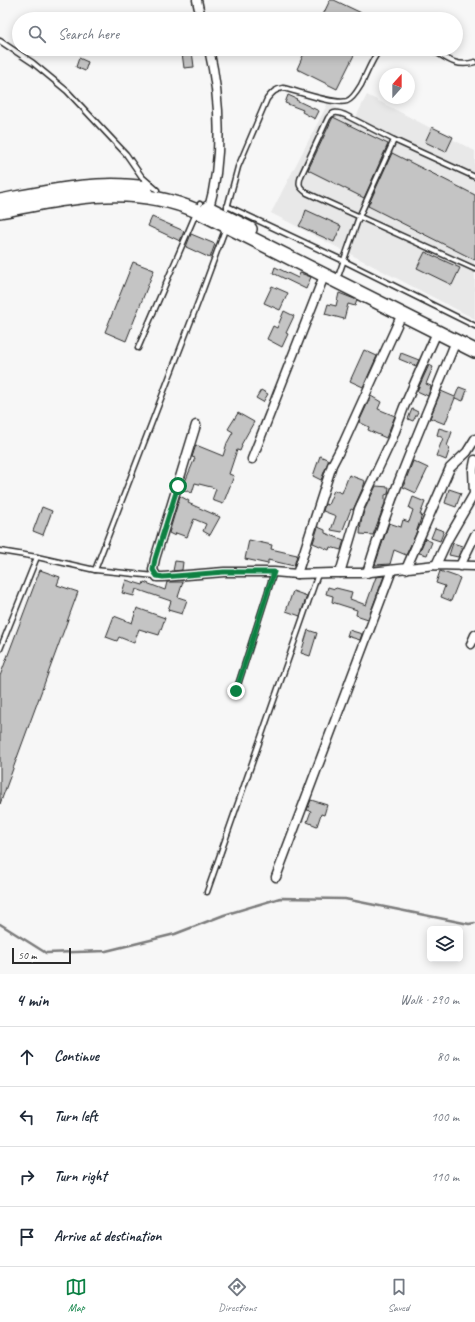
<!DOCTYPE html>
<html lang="en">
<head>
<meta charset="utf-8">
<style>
  :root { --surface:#fff; --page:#f6f6f7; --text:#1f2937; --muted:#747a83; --line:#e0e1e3; --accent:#0b8043 }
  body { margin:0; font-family:Caveat,sans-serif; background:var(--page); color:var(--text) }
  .controls { position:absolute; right:12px; bottom:12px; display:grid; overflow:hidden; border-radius:6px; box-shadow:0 2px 10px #0003 }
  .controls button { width:36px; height:36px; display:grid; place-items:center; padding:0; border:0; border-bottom:1px solid var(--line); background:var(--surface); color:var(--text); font:20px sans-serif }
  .compass { position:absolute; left:379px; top:68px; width:36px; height:36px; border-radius:50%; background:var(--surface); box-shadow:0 2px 10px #0003; rotate:21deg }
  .scale { position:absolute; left:12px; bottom:10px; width:59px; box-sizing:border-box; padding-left:4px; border:2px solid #2b2b2b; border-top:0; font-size:11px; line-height:14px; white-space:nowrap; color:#2b2b2b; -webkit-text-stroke:3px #fff; paint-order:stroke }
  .stop { position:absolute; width:12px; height:12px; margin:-9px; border:3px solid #0b8043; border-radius:50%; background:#fff }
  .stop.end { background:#0b8043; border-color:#fff; box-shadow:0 1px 4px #0008 }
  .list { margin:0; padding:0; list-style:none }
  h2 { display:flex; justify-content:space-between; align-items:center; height:52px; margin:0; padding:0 16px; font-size:17px }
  h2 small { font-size:13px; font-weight:400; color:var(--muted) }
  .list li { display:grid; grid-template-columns:26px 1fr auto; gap:12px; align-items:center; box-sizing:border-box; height:60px; padding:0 16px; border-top:1px solid var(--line) }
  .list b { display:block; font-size:15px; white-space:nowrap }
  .list em { font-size:13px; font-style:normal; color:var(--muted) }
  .icon { flex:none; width:22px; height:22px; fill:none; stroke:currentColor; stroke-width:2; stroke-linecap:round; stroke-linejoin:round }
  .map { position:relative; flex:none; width:475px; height:974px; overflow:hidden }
  .search { position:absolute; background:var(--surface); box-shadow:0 2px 10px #0003; left:12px; right:12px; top:12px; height:44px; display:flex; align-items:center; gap:10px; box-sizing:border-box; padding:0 14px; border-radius:22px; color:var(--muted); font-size:15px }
  .sheet { height:292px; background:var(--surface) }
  nav { display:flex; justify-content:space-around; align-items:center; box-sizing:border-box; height:56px; border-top:1px solid var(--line); background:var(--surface); font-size:11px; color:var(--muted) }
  nav a { display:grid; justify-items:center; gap:2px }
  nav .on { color:var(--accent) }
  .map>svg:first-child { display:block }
  .built { fill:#e8e8e8 }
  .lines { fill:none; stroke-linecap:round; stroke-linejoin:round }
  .stream { stroke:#7b7b7b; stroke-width:2.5 }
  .building { fill:#c4c4c4; stroke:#2b2b2b }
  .service-casing { stroke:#2b2b2b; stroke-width:7 }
  .minor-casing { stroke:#2b2b2b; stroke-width:11 }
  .trunk-casing { stroke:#2b2b2b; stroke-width:16 }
  .service { stroke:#fff; stroke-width:4 }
  .minor { stroke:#fff; stroke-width:8 }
  .trunk { stroke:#fff; stroke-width:13 }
  .route { stroke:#0b8043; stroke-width:5 }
</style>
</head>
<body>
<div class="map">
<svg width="475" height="974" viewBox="0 0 475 974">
  <rect width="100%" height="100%" fill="#f7f7f7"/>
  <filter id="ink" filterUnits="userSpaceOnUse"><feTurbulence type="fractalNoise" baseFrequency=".025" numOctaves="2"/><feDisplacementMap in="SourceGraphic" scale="8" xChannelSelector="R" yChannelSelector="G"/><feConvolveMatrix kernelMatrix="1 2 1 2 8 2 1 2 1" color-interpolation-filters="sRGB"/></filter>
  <g filter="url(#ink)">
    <polygon class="built" points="367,95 475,151 475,319 271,213 328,103 356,117"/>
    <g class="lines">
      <polyline class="stream" points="0,924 46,953 106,951 175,934 224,915 280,898 345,899 469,924 475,923"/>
    </g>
    <g class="building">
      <polygon points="330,0 334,0 374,19 321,19"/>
      <polygon points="306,49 357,49 337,89 297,69"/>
      <polygon points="192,51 194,67 184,68 182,53"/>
      <polygon points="79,58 88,62 85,71 76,67"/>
      <polygon points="288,95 297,99 296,100 319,111 315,119 302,112 303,110 285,103"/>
      <polygon points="333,117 388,144 364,198 308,170"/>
      <polygon points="432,127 453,137 446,152 425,142"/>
      <polygon points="392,153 475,195 475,260 368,206"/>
      <polygon points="306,210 341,226 334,242 299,226 303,219"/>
      <polygon points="152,217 184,231 180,241 148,226"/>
      <polygon points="191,234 215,244 210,258 186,247"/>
      <polygon points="425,252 460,268 452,285 417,268"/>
      <polygon points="133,262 154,270 126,341 105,332"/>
      <polygon points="275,267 298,278 300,273 311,277 306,289 273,273"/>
      <polygon points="272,286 288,293 280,310 264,303"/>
      <polygon points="339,293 357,300 355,306 348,304 344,319 325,314 328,304 336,306"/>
      <polygon points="284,311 294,316 286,333 288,334 282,347 267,339 273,326 277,328"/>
      <polygon points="364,350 377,356 363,387 350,381"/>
      <polygon points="401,353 419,360 416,366 399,359"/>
      <polygon points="429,365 433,367 426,384 431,386 428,396 417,391"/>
      <polygon points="459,387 467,390 463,401 455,398 445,424 430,418 441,391 455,397"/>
      <polygon points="261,390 268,394 263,402 256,398"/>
      <polygon points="371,396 381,402 378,409 395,416 386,438 368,430 369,427 359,422"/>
      <polygon points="412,409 418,412 413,421 408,419"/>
      <polygon points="238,413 254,422 241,445 242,446 240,451 237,450 229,474 234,476 223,504 212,500 216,489 211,487 195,483 192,493 182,489 195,458 192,457 196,445 223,456 227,443 233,432 228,429"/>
      <polygon points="439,428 452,432 447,446 450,448 446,460 436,456 443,438 437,435"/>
      <polygon points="320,456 329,460 321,480 313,476"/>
      <polygon points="413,461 428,468 416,493 403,487"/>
      <polygon points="349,475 365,481 364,485 353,510 351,509 342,532 331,530 336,516 323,511 325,504 328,505 334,490 342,493"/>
      <polygon points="376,486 389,487 388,494 385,495 385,503 373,535 360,534 361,522 364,511"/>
      <polygon points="449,489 461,493 456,507 445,503"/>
      <polygon points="180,496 189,501 188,503 220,517 210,535 203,531 206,524 194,519 187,537 176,533 175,536 169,533"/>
      <polygon points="413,497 425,502 420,515 422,515 415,536 406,555 394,550 390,564 375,565 389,523 401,527 403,520 409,522 413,510 409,508"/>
      <polygon points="42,507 52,511 43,535 33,531"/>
      <polygon points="318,527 325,530 325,533 344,540 341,550 330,547 329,550 313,543"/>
      <polygon points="435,528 444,531 440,541 431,538"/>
      <polygon points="425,539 432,542 427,555 419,553"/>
      <polygon points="249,540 272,545 271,549 297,555 294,566 268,560 268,564 245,559"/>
      <polygon points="453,543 462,546 458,557 449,555"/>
      <polygon points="175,561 183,562 182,570 173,571"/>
      <polygon points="40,570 60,577 57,585 78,592 0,804 0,676"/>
      <polygon points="440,571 460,578 451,601 441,597 445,586 436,583"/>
      <polygon points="384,576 368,619 356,615 357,610 332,602 333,596 326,594 328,587 335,589 336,588 352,592 350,599 366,605 376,577"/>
      <polygon points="126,580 143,585 144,582 165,590 167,582 183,582 178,597 187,600 182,614 168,610 171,601 136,589 134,596 122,593"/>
      <polygon points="293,591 307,596 300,616 286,611"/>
      <polygon points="137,608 165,618 159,635 139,629 134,643 119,637 117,641 106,637 114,616 132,623"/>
      <polygon points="308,630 317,633 310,656 301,653"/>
      <polygon points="349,630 362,634 360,640 347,636"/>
      <polygon points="311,800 327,805 324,815 321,814 317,826 307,822 311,811 307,810"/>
    </g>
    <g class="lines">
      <g class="service-casing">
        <g id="service">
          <polyline points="0,41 33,63 67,91 126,154 142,177 157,190"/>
          <path d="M431,49C446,58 456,68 475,62"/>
          <path d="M475,177L394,140L345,115C338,112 333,111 328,118L301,176C298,185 299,187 307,193L475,269"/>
          <polyline points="227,206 344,261 475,326"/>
          <path d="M227,208L238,167L267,99C272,93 275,89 283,88C297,91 334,105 347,101C353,99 358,90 361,85C367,73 372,59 380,49"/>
          <polyline points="339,274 359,217 394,140"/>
          <polyline points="138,348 200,204"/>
          <polyline points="0,551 37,557 95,570 155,576"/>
          <polyline points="95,570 199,300 226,227"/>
          <polyline points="0,649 37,557"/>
          <polyline points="236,691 274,572"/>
          <polyline points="207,892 318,574"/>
        </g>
      </g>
      <g class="minor-casing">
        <g id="minor">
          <polyline points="197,0 201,19"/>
          <path d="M208,212C223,160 221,101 209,49"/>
          <polyline points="196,425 155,559 153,570 157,577 163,577 224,572 274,572 297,574 332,573 361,573 436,565 475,566"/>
          <polyline points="252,459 324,276"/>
          <polyline points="436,565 448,539 474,494 473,470 475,460"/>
          <polyline points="460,566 475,535"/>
          <polyline points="406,569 450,468 467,452 475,439"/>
          <polyline points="340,573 359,509 392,439 404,407 437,332"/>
          <path d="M367,573C391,493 425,418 456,341"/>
          <polyline points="297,574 332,465 344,442 402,314"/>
          <polyline points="471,644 475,635"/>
          <polyline points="276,877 392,570"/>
        </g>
      </g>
      <g class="trunk-casing">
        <g id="trunk">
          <path d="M0,201C48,192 98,180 146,188"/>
          <polyline points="208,208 250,229"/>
          <path d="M0,211C67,198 131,182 197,211L475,351"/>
        </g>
      </g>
      <use href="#service" class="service"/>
      <use href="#minor" class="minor"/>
      <use href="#trunk" class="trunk"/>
    </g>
  </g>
  <g class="lines" filter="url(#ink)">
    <polyline class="route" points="178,486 155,559 153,570 157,576 163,577 224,572 274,572 236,691"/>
  </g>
</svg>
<div class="controls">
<button><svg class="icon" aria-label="layers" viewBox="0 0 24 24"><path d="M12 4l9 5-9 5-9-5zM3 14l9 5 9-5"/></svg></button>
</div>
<svg class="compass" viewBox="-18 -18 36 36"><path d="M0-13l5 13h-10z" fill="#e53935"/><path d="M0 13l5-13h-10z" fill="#747a83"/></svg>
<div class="scale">50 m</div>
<div class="stop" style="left:178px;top:486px"></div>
<div class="stop end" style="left:236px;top:691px"></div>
<div class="search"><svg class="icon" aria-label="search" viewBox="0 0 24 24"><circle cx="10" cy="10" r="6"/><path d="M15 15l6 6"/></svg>Search here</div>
</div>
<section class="sheet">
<h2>4 min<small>Walk · 290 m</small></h2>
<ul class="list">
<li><svg class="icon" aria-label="ahead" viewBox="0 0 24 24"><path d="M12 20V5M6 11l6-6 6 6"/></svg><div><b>Continue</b></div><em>80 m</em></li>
<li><svg class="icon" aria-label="left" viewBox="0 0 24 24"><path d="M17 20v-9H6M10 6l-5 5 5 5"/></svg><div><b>Turn left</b></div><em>100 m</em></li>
<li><svg class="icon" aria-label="right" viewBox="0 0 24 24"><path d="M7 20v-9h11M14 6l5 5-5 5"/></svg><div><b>Turn right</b></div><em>110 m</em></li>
<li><svg class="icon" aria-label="arrive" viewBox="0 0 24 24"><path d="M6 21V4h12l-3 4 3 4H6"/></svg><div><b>Arrive at destination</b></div></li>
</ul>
</section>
<nav>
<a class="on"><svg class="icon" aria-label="map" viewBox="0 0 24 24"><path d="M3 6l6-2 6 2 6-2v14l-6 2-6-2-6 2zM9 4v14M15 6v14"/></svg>Map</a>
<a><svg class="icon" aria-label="directions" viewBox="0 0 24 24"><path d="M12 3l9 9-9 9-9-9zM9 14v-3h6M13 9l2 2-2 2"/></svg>Directions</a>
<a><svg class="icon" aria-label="saved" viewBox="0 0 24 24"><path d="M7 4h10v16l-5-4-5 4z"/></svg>Saved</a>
</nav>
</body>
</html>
